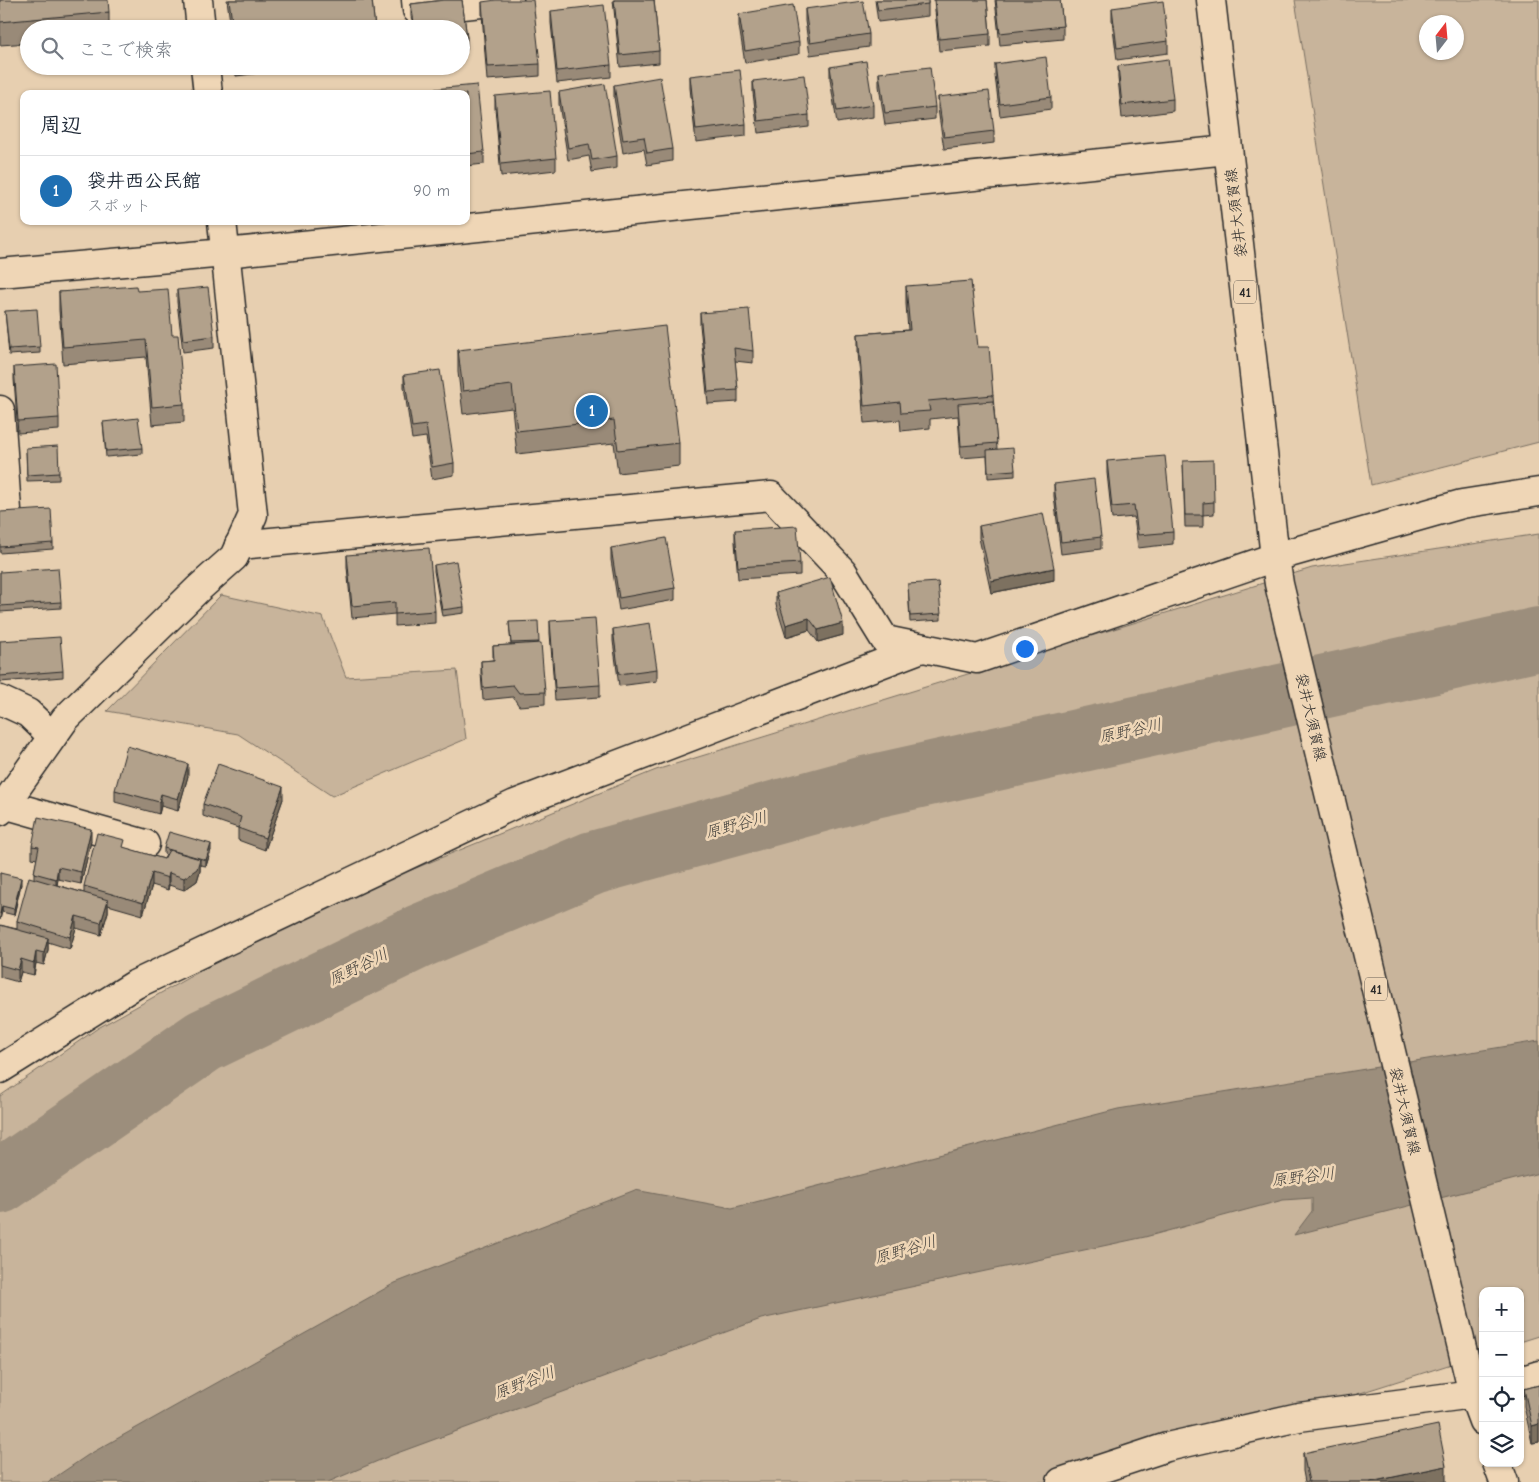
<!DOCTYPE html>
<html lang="ja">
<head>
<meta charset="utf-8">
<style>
  :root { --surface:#fff; --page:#f2f2f3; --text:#1f2937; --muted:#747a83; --line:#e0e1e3; --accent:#1f6fb2 }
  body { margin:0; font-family:"Comic Neue","Klee One",sans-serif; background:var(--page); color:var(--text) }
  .controls { position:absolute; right:15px; bottom:15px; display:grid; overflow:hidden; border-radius:10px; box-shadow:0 1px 4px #0004 }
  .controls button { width:45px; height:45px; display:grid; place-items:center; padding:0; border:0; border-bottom:1px solid var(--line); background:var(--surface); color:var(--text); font:25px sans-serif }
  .compass { position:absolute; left:1419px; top:15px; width:45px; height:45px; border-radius:50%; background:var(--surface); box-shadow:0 1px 4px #0004; rotate:16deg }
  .you { position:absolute; left:1024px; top:648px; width:18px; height:18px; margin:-12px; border:4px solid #fff; border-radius:50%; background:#1a73e8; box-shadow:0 0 0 8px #1a73e833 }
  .badge { display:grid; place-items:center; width:32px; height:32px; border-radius:50%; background:var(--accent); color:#fff; font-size:16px; font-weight:700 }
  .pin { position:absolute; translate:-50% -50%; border:2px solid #fff; box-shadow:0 1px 5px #0006 }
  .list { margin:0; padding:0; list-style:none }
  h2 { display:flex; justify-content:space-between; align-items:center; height:65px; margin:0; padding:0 20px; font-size:21px }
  h2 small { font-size:16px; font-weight:400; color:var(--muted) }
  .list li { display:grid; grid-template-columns:32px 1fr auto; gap:15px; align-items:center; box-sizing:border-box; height:70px; padding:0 20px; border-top:1px solid var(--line) }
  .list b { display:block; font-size:19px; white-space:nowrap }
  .list p { margin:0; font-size:16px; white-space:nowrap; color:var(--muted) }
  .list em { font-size:16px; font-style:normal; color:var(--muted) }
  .icon { flex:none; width:28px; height:28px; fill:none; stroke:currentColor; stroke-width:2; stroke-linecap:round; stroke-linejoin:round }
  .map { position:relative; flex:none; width:1539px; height:1482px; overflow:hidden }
  .search { position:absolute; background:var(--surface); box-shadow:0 1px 4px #0004; left:20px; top:20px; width:450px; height:55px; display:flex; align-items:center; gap:12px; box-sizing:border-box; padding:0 18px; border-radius:28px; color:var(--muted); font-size:19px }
  .panel { position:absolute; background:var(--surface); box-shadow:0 1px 4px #0004; left:20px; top:90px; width:450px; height:135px; border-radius:10px }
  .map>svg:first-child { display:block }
  .green { fill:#c8b49b; stroke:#7a7063; fill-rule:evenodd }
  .water { fill:#9c8e7b; stroke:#6f665b }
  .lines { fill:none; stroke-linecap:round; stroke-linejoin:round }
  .river { stroke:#9c8e7b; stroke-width:64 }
  .street-casing { stroke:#2b2b2b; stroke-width:31 }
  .secondary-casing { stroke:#2b2b2b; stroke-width:31 }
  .primary-casing { stroke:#2b2b2b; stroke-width:31 }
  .street { stroke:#efd6b6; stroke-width:28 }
  .secondary { stroke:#efd6b6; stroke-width:28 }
  .primary { stroke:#efd6b6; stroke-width:28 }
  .wall { fill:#998a78; stroke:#2b2b2b }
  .shaded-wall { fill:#7d7161; stroke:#2b2b2b }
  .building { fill:#b2a18b; stroke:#2b2b2b }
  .labels { text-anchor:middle; stroke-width:5; stroke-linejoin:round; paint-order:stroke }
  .shield { fill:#efd6b6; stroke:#665e55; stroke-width:1 }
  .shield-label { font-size:14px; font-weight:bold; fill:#2b2b2b }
  .street-label { font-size:15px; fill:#2b2b2b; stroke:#efd6b6 }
  .water-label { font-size:16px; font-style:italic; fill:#47443f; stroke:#efd6b6 }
</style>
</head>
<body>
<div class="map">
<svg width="1539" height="1482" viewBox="0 0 1539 1482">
  <rect width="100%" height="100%" fill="#e7cfb0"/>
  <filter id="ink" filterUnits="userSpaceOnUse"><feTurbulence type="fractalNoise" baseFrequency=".02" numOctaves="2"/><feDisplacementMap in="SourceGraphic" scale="10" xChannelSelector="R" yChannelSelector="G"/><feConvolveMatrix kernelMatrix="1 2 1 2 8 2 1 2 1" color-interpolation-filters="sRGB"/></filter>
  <g filter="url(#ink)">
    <g class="green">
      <path d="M1295,0H1539V442L1371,485ZM1426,22H1456V52H1426Z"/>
      <polygon points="1539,534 1539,1336 1520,1342 1520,1291 1483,1291 1483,1354 1080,1482 0,1482 0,1096 98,1028 303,914 656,770 1312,568"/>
      <polygon points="221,595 323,617 346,677 457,670 466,739 332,796 238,734 107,711"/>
    </g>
    <polygon class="water" points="1539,1041 1539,1173 1294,1235 1312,1211 1312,1198 1283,1200 1145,1237 761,1319 392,1455 328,1482 48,1482 88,1455 395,1283 635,1190 732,1208 1118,1109"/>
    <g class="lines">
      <polyline class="river" points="0,1182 204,1041 420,936 593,863 865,788 1539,639"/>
      <g class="street-casing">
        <g id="street">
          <polyline points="198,0 201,29"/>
          <polyline points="416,0 417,10 509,0"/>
          <polyline points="205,66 208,94"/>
          <polyline points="0,410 7,510 0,511"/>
          <polyline points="239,545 771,496 843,572 885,640 977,659 1275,557 1462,504 1539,492"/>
          <polyline points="0,700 28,713 52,736"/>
          <polyline points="4,804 145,844"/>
          <polyline points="0,811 65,719 198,589 234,557 253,515 222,221"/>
          <polyline points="0,1069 136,984 515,804 922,648"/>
          <polyline points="1520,1381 1539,1375"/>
          <polyline points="1061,1482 1167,1447 1299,1417 1473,1394 1483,1391"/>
        </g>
      </g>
      <g class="secondary-casing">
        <polyline id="secondary" points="0,273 225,253 1228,150"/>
      </g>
      <g class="primary-casing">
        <g id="primary">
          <polyline points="1211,0 1275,557 1279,584 1473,1394 1483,1421"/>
          <polyline points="1497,1463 1504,1482"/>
        </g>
      </g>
      <use href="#street" class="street"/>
      <use href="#secondary" class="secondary"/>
      <use href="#primary" class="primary"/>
    </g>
    <g class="wall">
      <polygon points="0,0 109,12 109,29 29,29 29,43 0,45"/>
      <polygon points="227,0 372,0 375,29 231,29"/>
      <polygon points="444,0 462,0 467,38 467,50 461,51 461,29 413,29 411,16 411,4"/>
      <polygon points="613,0 654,0 659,51 659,63 620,67"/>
      <polygon points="875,0 928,0 928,16 878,22"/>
      <polygon points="934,0 987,0 990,34 990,46 939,51"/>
      <polygon points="995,0 1060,0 1063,26 1063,39 1000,45"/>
      <polygon points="482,2 540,64 540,76 487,80 482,14"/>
      <polygon points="1112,8 1168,41 1168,53 1117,60 1112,20"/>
      <polygon points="805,9 869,34 869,47 810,55 805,21"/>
      <polygon points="551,11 611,65 611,77 557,83 551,23"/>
      <polygon points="739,14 799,42 799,54 745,63 739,26"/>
      <polygon points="995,64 1051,97 1051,109 1000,116 995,76"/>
      <polygon points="235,66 315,66 236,76"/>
      <polygon points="1118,66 1173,99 1173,111 1122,118 1118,78"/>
      <polygon points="830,67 873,105 873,117 837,123 830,79"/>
      <polygon points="879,73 935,107 935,119 885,125 879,86"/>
      <polygon points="690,76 746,124 746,136 696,142 690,88"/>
      <polygon points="753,81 809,115 809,127 758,133 753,93"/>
      <polygon points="614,85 672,149 672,161 647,165 644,149 623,153 614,97"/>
      <polygon points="559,92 617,156 617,168 592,172 589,156 568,160 559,104"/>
      <polygon points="466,94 484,152 484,164 466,166"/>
      <polygon points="495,96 556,158 556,170 501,176 495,108"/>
      <polygon points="938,97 994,131 994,143 944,149 938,109"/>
      <polygon points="906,286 978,347 993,395 997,449 1015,470 1015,476 988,478 987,456 961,458 958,416 930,419 930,428 901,431 900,420 864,423 858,352 858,334 908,330 906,304"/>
      <polygon points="177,290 214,336 214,348 183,352 177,302"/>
      <polygon points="137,291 172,335 184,404 184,422 152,425 146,357 63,364 59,310 59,292"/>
      <polygon points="5,311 40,347 40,353 9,355"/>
      <polygon points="700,313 753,351 753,363 735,361 738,390 738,402 708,404 700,325"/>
      <polygon points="458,350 679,443 679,466 618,473 614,443 517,454 512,408 463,414 458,372"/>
      <polygon points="14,367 59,418 59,430 18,433 14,379"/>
      <polygon points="404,375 454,463 454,475 432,479 426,437 412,439 404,387"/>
      <polygon points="103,422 142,448 142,454 106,457"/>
      <polygon points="26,448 59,473 59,480 27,481"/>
      <polygon points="1107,461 1173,532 1173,544 1138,548 1134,517 1112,519 1107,473"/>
      <polygon points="1183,461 1214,502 1214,514 1203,515 1203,527 1185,527"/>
      <polygon points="1054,484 1101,537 1101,549 1061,554 1054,496"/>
      <polygon points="0,512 53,543 53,549 0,553"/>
      <polygon points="979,526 1054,580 991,593 979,538"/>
      <polygon points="735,530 800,563 800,575 738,579 735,542"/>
      <polygon points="611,548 675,588 675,600 619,610 611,560"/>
      <polygon points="347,555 435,611 435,623 395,626 395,614 352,618 347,567"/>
      <polygon points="434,565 464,607 464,613 442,616 434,571"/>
      <polygon points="0,572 61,602 61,608 0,612"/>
      <polygon points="908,584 941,614 941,620 910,622"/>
      <polygon points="776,593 843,635 818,642 809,630 786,637 776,605"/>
      <polygon points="550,621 600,685 600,697 555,700 550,633"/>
      <polygon points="509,622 539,643 545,692 545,704 519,706 513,697 483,700 481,673 481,661 493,660 493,646 511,645"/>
      <polygon points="613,629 657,669 657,681 619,686 613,641"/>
      <polygon points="0,641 63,671 63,677 0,682"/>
      <polygon points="188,776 178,811 161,806 159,814 115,802 115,790"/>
      <polygon points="283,799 265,850 238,840 238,828 203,816 203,804"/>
      <polygon points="91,841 81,884 58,879 57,885 84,893 84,886 125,848 164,859 166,855 164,854 164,848 211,850 206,866 200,865 200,871 197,881 184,890 169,885 168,890 152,885 143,915 108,905 108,912 101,935 76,928 70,949 48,942 48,950 44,965 36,963 34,975 21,972 18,982 0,977 0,925 17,929 17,921 34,878 34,873 37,859 32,858 32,846"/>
      <polygon points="0,873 21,884 14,915 2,912"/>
      <polygon points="1539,1385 1539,1442 1532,1443 1524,1406 1524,1389"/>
      <polygon points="1303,1453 1446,1482 1305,1482 1303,1471"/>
    </g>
    <g class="shaded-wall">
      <polygon points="1054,568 1054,580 991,593 991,581"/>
      <polygon points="809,618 809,630 786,637 786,625"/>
      <polygon points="843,623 843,635 818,642 818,630"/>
      <polygon points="188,764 188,776 178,811 178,799"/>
      <polygon points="283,787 283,799 265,850 265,838"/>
      <polygon points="161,794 161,806 159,814 159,802"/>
      <polygon points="91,829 91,841 81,884 81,872"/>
      <polygon points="211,844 211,850 206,866 206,860"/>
      <polygon points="200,859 200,871 197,881 184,890 184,878"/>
      <polygon points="58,867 58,879 56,891 56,879"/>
      <polygon points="152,873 152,885 143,915 143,903"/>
      <polygon points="169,873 169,885 168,890 168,878"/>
      <polygon points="21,878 21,884 14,915 14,909"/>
      <polygon points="108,900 108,912 101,935 101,923"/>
      <polygon points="2,906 2,912 0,920 0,914"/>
      <polygon points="76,916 76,928 70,949 70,937"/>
      <polygon points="48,938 48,950 44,965 44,953"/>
      <polygon points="36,951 36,963 34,975 34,963"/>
      <polygon points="21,959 21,972 18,982 18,970"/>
      <polygon points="1539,1424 1539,1442 1532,1443 1532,1426"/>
      <polygon points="1446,1466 1446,1482 1370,1482"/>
    </g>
    <g class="building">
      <polygon points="0,0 108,0 109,12 0,22"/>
      <polygon points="229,0 372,0 375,29 233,29"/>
      <polygon points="444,0 462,0 467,38 461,39 461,29 415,29 411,4"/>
      <polygon points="496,0 533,0 540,64 487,67 482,2"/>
      <polygon points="614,0 654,0 659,51 620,55"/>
      <polygon points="876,0 928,0 928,4 878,10"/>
      <polygon points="935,0 987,0 990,34 939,39"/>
      <polygon points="996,0 1060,0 1063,26 1000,33"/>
      <polygon points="863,1 869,34 810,43 805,9"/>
      <polygon points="1163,1 1168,41 1117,48 1112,8"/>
      <polygon points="604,5 611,65 557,71 551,11"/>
      <polygon points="793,5 799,42 745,51 739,14"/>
      <polygon points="1046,57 1051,97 1000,104 995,64"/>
      <polygon points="1168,59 1173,99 1122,105 1118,66"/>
      <polygon points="866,61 873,105 837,111 830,67"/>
      <polygon points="930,67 935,107 885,113 879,73"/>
      <polygon points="740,70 746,124 696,130 690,76"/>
      <polygon points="804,75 809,115 758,121 753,81"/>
      <polygon points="660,77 672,149 647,153 644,137 623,140 614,85"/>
      <polygon points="605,84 617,156 592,160 589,144 568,148 559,92"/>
      <polygon points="477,85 484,152 466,154 466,94 423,94 423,90"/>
      <polygon points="550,91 556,158 501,164 495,96"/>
      <polygon points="989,91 994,131 944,137 938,97"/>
      <polygon points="971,281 978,347 989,347 993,395 928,401 930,411 901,413 900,402 864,406 858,334 910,330 906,286"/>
      <polygon points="136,286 137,291 168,289 172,335 178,335 184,404 152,407 146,340 63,347 59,292"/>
      <polygon points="208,287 214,336 183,340 177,290"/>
      <polygon points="37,309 40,347 9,349 5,311"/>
      <polygon points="749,309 753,351 734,348 738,390 708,392 700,313"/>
      <polygon points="665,326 679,443 618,450 614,420 517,431 512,385 463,391 458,350"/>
      <polygon points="56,364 59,418 18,421 14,367"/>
      <polygon points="440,370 454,463 432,467 426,425 412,427 404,375"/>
      <polygon points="993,401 997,443 961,446 958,404"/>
      <polygon points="138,418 142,448 106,451 103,422"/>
      <polygon points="58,446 59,473 27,475 26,448"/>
      <polygon points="1013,448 1015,470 988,472 987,450"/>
      <polygon points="1165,456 1173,532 1138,535 1134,505 1112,507 1107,461"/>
      <polygon points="1213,460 1214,502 1203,503 1203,515 1185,515 1183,461"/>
      <polygon points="1094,479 1101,537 1061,542 1054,484"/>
      <polygon points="51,509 53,543 0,547 0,512"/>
      <polygon points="1043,513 1054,568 991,581 979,526"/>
      <polygon points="797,526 800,563 738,567 735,530"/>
      <polygon points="666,538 675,588 619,598 611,548"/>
      <polygon points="429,548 435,611 395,614 395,602 352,606 347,555"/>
      <polygon points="456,561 464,607 442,610 434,565"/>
      <polygon points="58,568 61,602 0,606 0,572"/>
      <polygon points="830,577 843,623 818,630 809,618 786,625 776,593"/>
      <polygon points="938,582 941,614 910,616 908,584"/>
      <polygon points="595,618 600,685 555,688 550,621"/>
      <polygon points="538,621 539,642 511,643 509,622"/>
      <polygon points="650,623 657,669 619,674 613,629"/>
      <polygon points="60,637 63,671 0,676 0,641"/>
      <polygon points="541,643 545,692 519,693 513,685 483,688 481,661 494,660 493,646"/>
      <polygon points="127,746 188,764 178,799 161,794 159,802 115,790"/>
      <polygon points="218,764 283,787 265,838 238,828 241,817 203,804"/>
      <polygon points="38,817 91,829 81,872 58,867 56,879 34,873 39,847 32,846"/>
      <polygon points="169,832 211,844 206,860 164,848"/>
      <polygon points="97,833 125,840 123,847 164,859 169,850 200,859 197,869 184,878 169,873 168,878 152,873 143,903 84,886"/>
      <polygon points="0,873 21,878 14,909 2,906 0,914"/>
      <polygon points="29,877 108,900 101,923 76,916 70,937 17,921"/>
      <polygon points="0,925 48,938 44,953 36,951 34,963 21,959 18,970 0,965"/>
      <polygon points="1539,1385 1539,1424 1532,1426 1524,1389"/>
      <polygon points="1438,1425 1446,1466 1370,1482 1309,1482 1303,1453"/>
    </g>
  </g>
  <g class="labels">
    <g class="shield">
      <rect x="1234" y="280.5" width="22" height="23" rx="4"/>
      <rect x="1365" y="977.5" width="22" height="23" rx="4"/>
    </g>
    <g class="shield-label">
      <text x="1245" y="297">41</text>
      <text x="1376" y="994">41</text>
    </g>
    <g class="street-label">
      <text transform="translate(1236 213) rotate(-97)" y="5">袋井大須賀線</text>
      <text transform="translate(1311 717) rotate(77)" y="5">袋井大須賀線</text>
      <text transform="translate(1405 1111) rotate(77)" y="5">袋井大須賀線</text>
    </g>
    <g class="water-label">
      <text transform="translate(1130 730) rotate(-12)" y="6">原野谷川</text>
      <text transform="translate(736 824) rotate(-15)" y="6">原野谷川</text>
      <text transform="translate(358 966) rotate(-26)" y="6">原野谷川</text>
      <text transform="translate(1303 1176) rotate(-7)" y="6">原野谷川</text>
      <text transform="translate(905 1249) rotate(-16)" y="6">原野谷川</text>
      <text transform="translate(524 1382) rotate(-21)" y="6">原野谷川</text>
    </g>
  </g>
</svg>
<div class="controls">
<button>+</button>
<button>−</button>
<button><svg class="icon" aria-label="locate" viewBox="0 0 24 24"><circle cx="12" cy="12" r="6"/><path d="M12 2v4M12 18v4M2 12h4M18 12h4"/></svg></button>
<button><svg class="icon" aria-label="layers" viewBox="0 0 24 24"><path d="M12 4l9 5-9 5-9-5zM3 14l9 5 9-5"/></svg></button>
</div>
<svg class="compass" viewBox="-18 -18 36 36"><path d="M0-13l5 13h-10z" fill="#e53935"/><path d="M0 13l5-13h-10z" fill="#747a83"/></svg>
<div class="you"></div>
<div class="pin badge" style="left:592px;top:411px">1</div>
<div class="search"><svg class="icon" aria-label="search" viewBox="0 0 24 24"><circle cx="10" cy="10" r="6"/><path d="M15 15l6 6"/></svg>ここで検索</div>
<section class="panel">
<h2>周辺<small></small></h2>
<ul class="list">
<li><span class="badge">1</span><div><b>袋井西公民館</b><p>スポット</p></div><em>90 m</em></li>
</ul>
</section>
</div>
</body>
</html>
